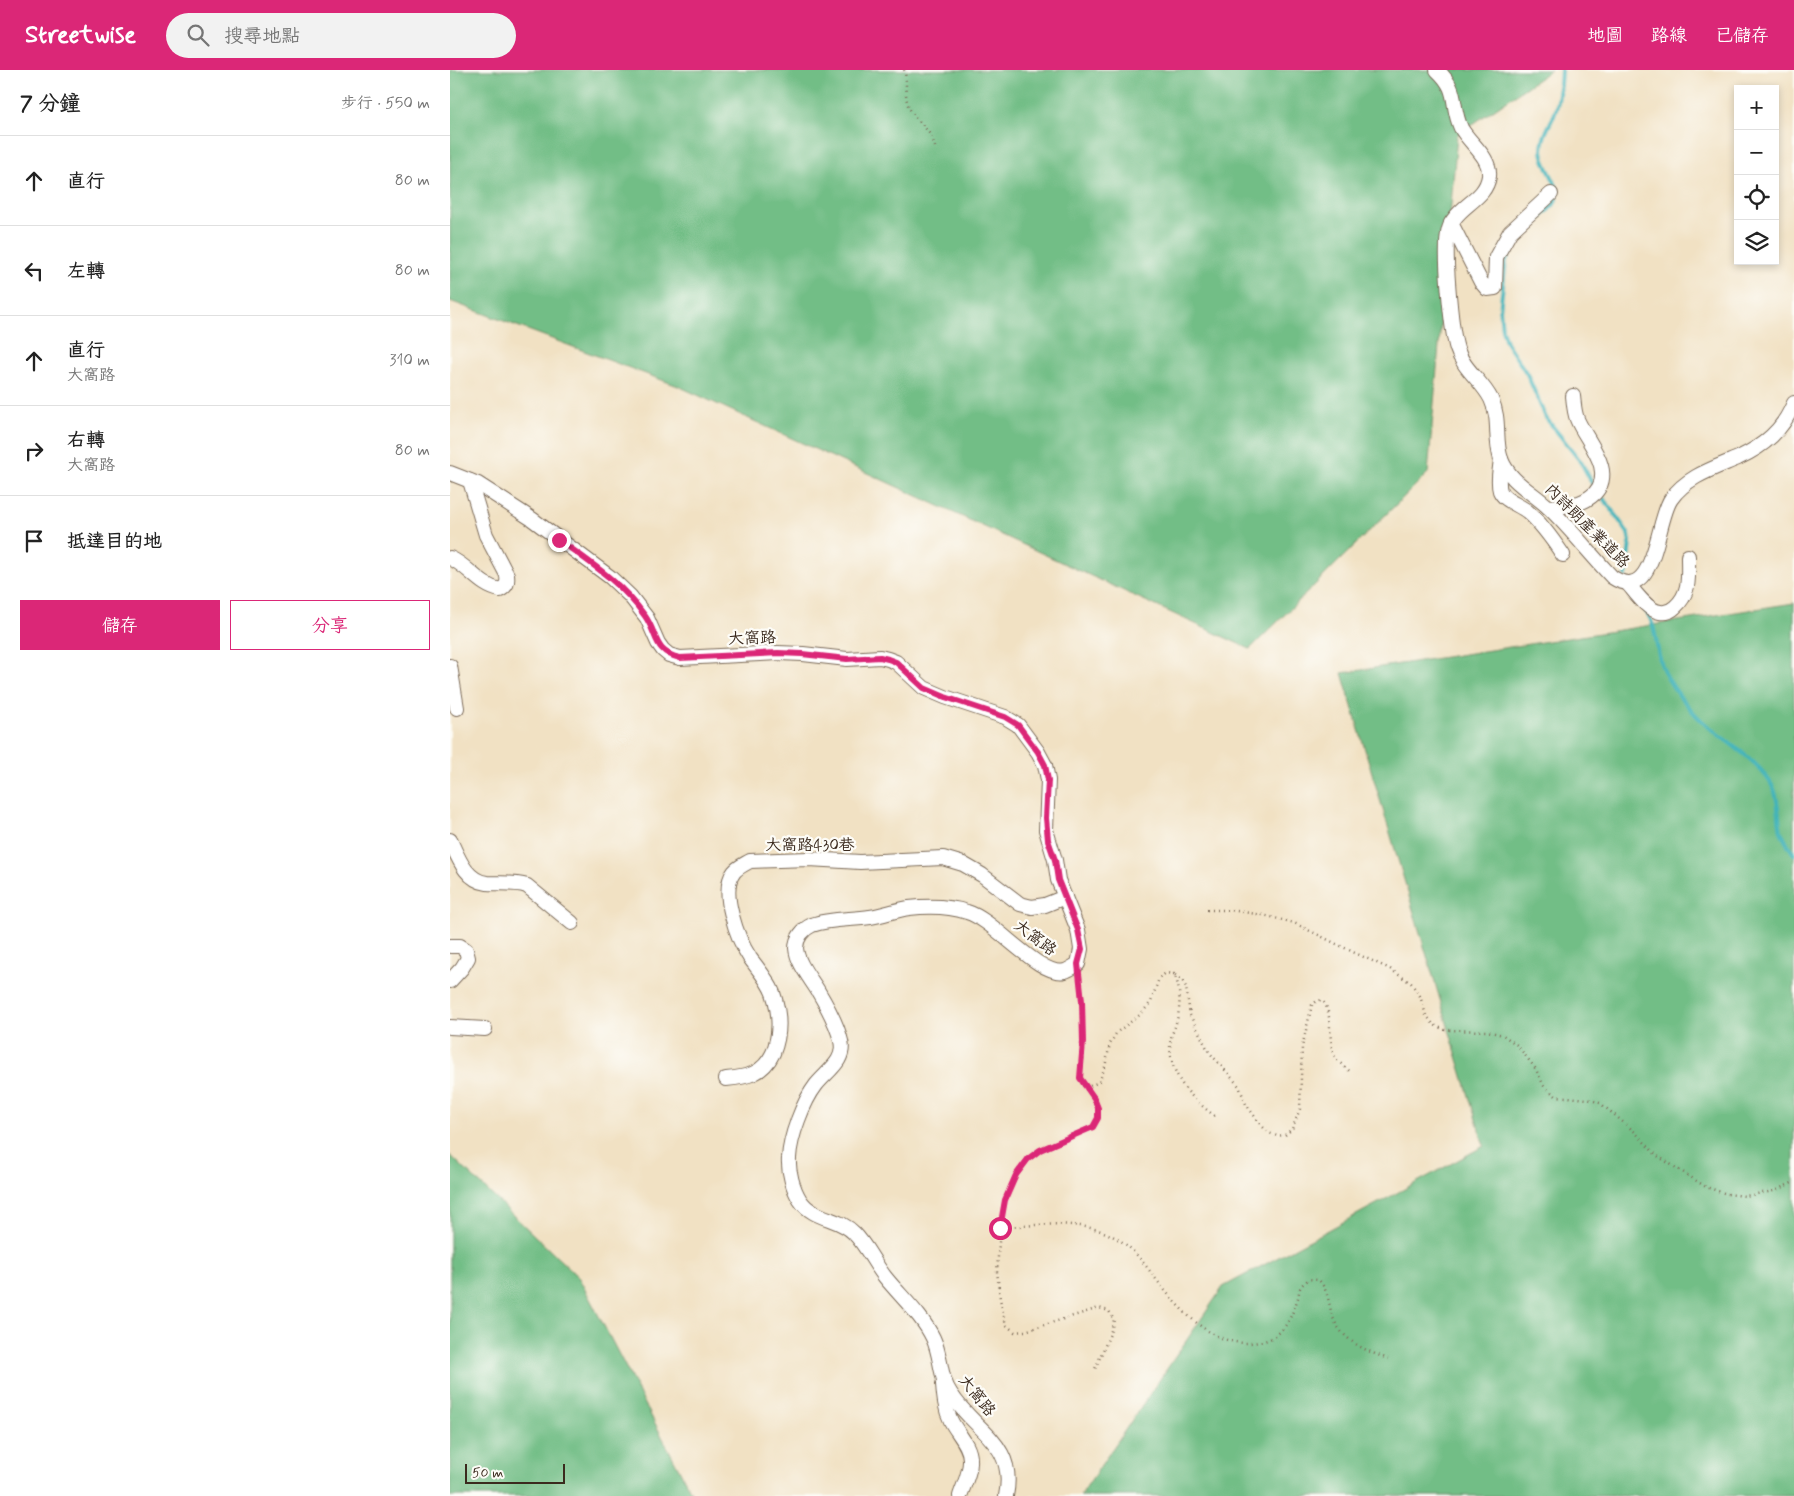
<!DOCTYPE html>
<html lang="zh-TW">
<head>
<meta charset="utf-8">
<style>
  :root { --surface:#fff; --page:#f2f2f2; --text:#222; --muted:#767676; --line:#e0e0e0; --accent:#db2777 }
  body { margin:0; font-family:Mynerve,"LXGW WenKai TC",sans-serif; background:var(--page); color:var(--text) }
  .controls { position:absolute; right:15px; top:15px; display:grid; overflow:hidden; border-radius:0px; box-shadow:0 2px 8px #0003 }
  .controls button { width:45px; height:45px; display:grid; place-items:center; padding:0; border:0; border-bottom:1px solid var(--line); background:var(--surface); color:var(--text); font:25px sans-serif }
  .scale { position:absolute; left:15px; bottom:12px; width:100px; box-sizing:border-box; padding-left:5px; border:2px solid #3b2a1e; border-top:0; font-size:14px; line-height:18px; white-space:nowrap; color:#3b2a1e; -webkit-text-stroke:4px #fdfcf7; paint-order:stroke }
  .stop { position:absolute; width:15px; height:15px; margin:-11px; border:4px solid #db2777; border-radius:50%; background:#fff }
  .stop.end { background:#db2777; border-color:#fff; box-shadow:0 1px 5px #0008 }
  .list { margin:0; padding:0; list-style:none }
  h2 { display:flex; justify-content:space-between; align-items:center; height:65px; margin:0; padding:0 20px; font-size:21px }
  h2 small { font-size:16px; font-weight:400; color:var(--muted) }
  .list li { display:grid; grid-template-columns:32px 1fr auto; gap:15px; align-items:center; box-sizing:border-box; height:90px; padding:0 20px; border-top:1px solid var(--line) }
  .list b { display:block; font-size:19px; white-space:nowrap }
  .list p { margin:0; font-size:16px; white-space:nowrap; color:var(--muted) }
  .list em { font-size:16px; font-style:normal; color:var(--muted) }
  .actions { display:flex; gap:10px; padding:15px 20px }
  .actions a { flex:1; padding:11px 0; border:1px solid var(--accent); border-radius:0px; text-align:center; font-size:18px; color:var(--accent) }
  .actions .main { background:var(--accent); color:#fff }
  .icon { flex:none; width:28px; height:28px; fill:none; stroke:currentColor; stroke-width:2; stroke-linecap:round; stroke-linejoin:round }
  .map { position:relative; flex:none; width:1344px; height:1426px; overflow:hidden }
  header { display:flex; align-items:center; gap:30px; box-sizing:border-box; height:70px; padding:0 25px; background:var(--accent); color:#fff }
  header strong { font-size:24px }
  nav { display:flex; gap:28px; margin-inline-start:auto; font-size:18px }
  .search { width:350px; height:45px; background:var(--page); display:flex; align-items:center; gap:12px; box-sizing:border-box; padding:0 18px; border-radius:28px; color:var(--muted); font-size:19px }
  main { display:flex }
  aside { flex:1; background:var(--surface) }
  .map>svg:first-child { display:block }
  .forest { fill:#72be86; stroke:#567452 }
  .lines { fill:none; stroke-linecap:round; stroke-linejoin:round }
  .stream { stroke:#43b4ba; stroke-width:4 }
  .minor-casing { stroke:#7b6a58; stroke-width:16 }
  .path { stroke:#7b6a58; stroke-width:2.5; stroke-dasharray:1 4; stroke-linecap:butt }
  .minor { stroke:#fff; stroke-width:14 }
  .route { stroke:#db2777; stroke-width:6 }
  .labels { text-anchor:middle; stroke-width:4.5; stroke-linejoin:round; paint-order:stroke }
  .street-label { font-size:16px; fill:#3b2a1e; stroke:#fdfcf7 }
</style>
</head>
<body>
<header>
<strong>Streetwise</strong>
<div class="search"><svg class="icon" aria-label="search" viewBox="0 0 24 24"><circle cx="10" cy="10" r="6"/><path d="M15 15l6 6"/></svg>搜尋地點</div>
<nav><a>地圖</a><a>路線</a><a>已儲存</a></nav>
</header>
<main>
<aside>
<h2>7 分鐘<small>步行 · 550 m</small></h2>
<ul class="list">
<li><svg class="icon" aria-label="ahead" viewBox="0 0 24 24"><path d="M12 20V5M6 11l6-6 6 6"/></svg><div><b>直行</b></div><em>80 m</em></li>
<li><svg class="icon" aria-label="left" viewBox="0 0 24 24"><path d="M17 20v-9H6M10 6l-5 5 5 5"/></svg><div><b>左轉</b></div><em>80 m</em></li>
<li><svg class="icon" aria-label="ahead" viewBox="0 0 24 24"><path d="M12 20V5M6 11l6-6 6 6"/></svg><div><b>直行</b><p>大窩路</p></div><em>310 m</em></li>
<li><svg class="icon" aria-label="right" viewBox="0 0 24 24"><path d="M7 20v-9h11M14 6l5 5-5 5"/></svg><div><b>右轉</b><p>大窩路</p></div><em>80 m</em></li>
<li><svg class="icon" aria-label="arrive" viewBox="0 0 24 24"><path d="M6 21V4h12l-3 4 3 4H6"/></svg><div><b>抵達目的地</b></div></li>
</ul>
<div class="actions"><a class="main">儲存</a><a>分享</a></div>
</aside>
<div class="map">
<svg width="1344" height="1426" viewBox="0 0 1344 1426">
  <rect width="100%" height="100%" fill="#fdfcf7"/>
  <filter id="ink" filterUnits="userSpaceOnUse"><feTurbulence type="fractalNoise" baseFrequency=".02" numOctaves="2"/><feDisplacementMap in="SourceGraphic" scale="10" xChannelSelector="R" yChannelSelector="G"/><feConvolveMatrix kernelMatrix="1 2 1 2 8 2 1 2 1" color-interpolation-filters="sRGB"/></filter>
  <filter id="wash" filterUnits="userSpaceOnUse"><feTurbulence type="fractalNoise" baseFrequency=".0096" numOctaves="4" result="noise"/><feDisplacementMap in="SourceGraphic" scale="20" xChannelSelector="R" yChannelSelector="G"/><feGaussianBlur stdDeviation="1.12" result="paint"/><feColorMatrix in="noise" values="0 0 0 0 0 0 0 0 0 0 0 0 0 0 0 0 0 1.4 0 .05"/><feComposite in="paint" operator="in"/></filter>
  <g filter="url(#wash)">
    <rect width="100%" height="100%" fill="#f1e1c3"/>
    <g class="forest">
      <polygon points="0,0 1101,0 1007,65 978,403 800,579 228,316 0,231"/>
      <polygon points="1344,533 1344,1426 630,1426 773,1217 1034,1076 892,603"/>
      <polygon points="0,1085 129,1208 243,1426 0,1426"/>
    </g>
    <g class="lines">
      <g class="stream">
        <path d="M1111,0C1110,14 1110,29 1105,43C1100,55 1092,66 1092,80C1093,101 1115,115 1104,134L1064,174L1056,190L1050,240L1052,259L1056,272L1077,304L1096,348L1131,392L1143,415"/>
        <polyline points="1154,429 1178,463 1180,472 1176,506"/>
        <path d="M1196,541C1208,558 1205,580 1213,599C1219,613 1229,626 1239,637C1263,668 1306,683 1324,719C1329,732 1328,747 1331,761C1334,770 1339,777 1344,784"/>
      </g>
    </g>
  </g>
  <g filter="url(#ink)">
    <g class="lines">
      <g class="minor-casing">
        <g id="minor">
          <path d="M987,0C1010,21 1000,34 1011,58C1019,73 1041,87 1039,106C1036,127 1015,133 1004,149C1002,151 1000,156 999,159C993,177 1001,260 1007,279C1013,299 1032,311 1041,329C1051,350 1044,369 1051,389C1059,411 1082,422 1098,437C1121,459 1140,484 1162,507C1206,536 1206,450 1221,429C1237,406 1265,398 1288,388C1314,376 1333,360 1344,333"/>
          <polyline points="1001,153 1031,212 1037,219 1045,218 1046,187 1060,162 1101,124"/>
          <path d="M1051,389C1050,399 1047,411 1050,421C1054,431 1070,435 1078,442C1092,454 1103,470 1113,485"/>
          <path d="M0,403L28,414L82,449L160,507L180,526L197,548L208,573L213,580L219,585L230,588L328,583L353,584L397,589L430,587L438,589L446,592L474,618L495,627L555,647L568,655L588,682L595,695L598,710L596,760L605,790L608,810L628,860L631,879L628,894C624,896 619,900 615,901C590,908 545,850 517,842C499,836 478,836 459,838C446,840 433,845 420,847C402,850 380,848 362,855C353,859 346,868 346,878C347,893 361,909 368,921C377,936 387,954 391,971C396,991 377,1001 366,1015C353,1032 340,1067 339,1088C338,1101 343,1119 350,1130C363,1150 389,1147 404,1163C416,1175 424,1193 435,1207C451,1227 472,1245 483,1268C492,1287 489,1307 501,1324C524,1361 567,1373 556,1426"/>
          <path d="M1098,437C1116,436 1132,436 1145,423C1166,400 1136,371 1127,349C1124,341 1124,334 1123,326"/>
          <path d="M0,488C19,496 29,516 50,520C57,516 58,513 57,505L36,465L20,411"/>
          <path d="M1178,514C1186,523 1197,540 1210,542C1216,543 1221,541 1225,537C1241,523 1238,505 1238,486"/>
          <polyline points="0,596 7,638"/>
          <path d="M0,770C8,787 16,811 37,813C51,814 64,812 77,816L122,853"/>
          <polyline points="0,876 10,876 16,880 18,888 12,898 0,911"/>
          <polyline points="0,957 35,959"/>
          <path d="M276,1009C298,1007 313,1004 323,983C331,963 330,943 323,923C318,910 308,899 300,888C288,870 269,821 284,802C288,797 295,794 300,791L359,789L410,792L493,788L513,794L532,805L570,834L582,837L595,835L615,827"/>
          <path d="M493,1314C494,1327 495,1339 501,1351C507,1363 520,1375 520,1389C521,1401 514,1414 510,1426"/>
        </g>
      </g>
      <g class="path">
        <path d="M454,0C458,11 454,24 458,35C464,51 480,56 485,77"/>
        <polyline points="757,840 780,840 813,845 844,853 905,883 940,899 961,913 970,926 976,945 984,955 995,960 1037,961 1053,965 1067,975 1085,998 1094,1016 1106,1026 1138,1029 1150,1033 1185,1062 1206,1085 1256,1117 1277,1124 1295,1126 1324,1121 1344,1112"/>
        <path d="M725,905L732,910L736,917L740,945L759,982L789,1016L796,1034L810,1054L819,1063L827,1066L835,1065L842,1059L850,1039L852,977L862,935L867,931L871,930C884,938 877,972 885,987C889,993 896,998 902,1003"/>
        <path d="M630,908L633,972L630,1008L633,1015L640,1016L649,1012L655,997L660,974L667,962L691,944L701,932L709,908L716,903L724,904C731,918 731,938 726,953C725,958 722,963 721,968C717,986 727,1011 740,1024C748,1033 757,1040 766,1047"/>
        <polyline points="633,1015 644,1028 648,1038 648,1048 643,1057 590,1080 578,1089 566,1105 555,1130 550,1158 547,1201 550,1229 556,1255 565,1262 575,1261 649,1238 659,1241 664,1250 660,1264 645,1299"/>
        <path d="M550,1158C588,1155 632,1148 666,1168C686,1179 699,1201 713,1218C733,1243 762,1273 796,1273C806,1273 816,1272 825,1266C838,1257 843,1242 848,1228C849,1224 849,1219 851,1217C852,1214 857,1211 859,1209L869,1210C880,1223 878,1236 884,1250C894,1272 917,1281 938,1289"/>
      </g>
      <use href="#minor" class="minor"/>
    </g>
  </g>
  <g class="lines" filter="url(#ink)">
    <path class="route" d="M109,470C141,493 172,513 195,546C208,564 203,582 230,588L328,583L352,584L397,589L430,587L438,589L446,592L474,618L495,627L555,647L568,655L588,682L595,695L598,710L596,748L598,770L605,790L608,810L628,860L632,879L628,894L632,931L633,972L630,1008L644,1028L648,1038V1048L643,1057L590,1080L578,1089L566,1105L555,1130L550,1158"/>
  </g>
  <g class="labels">
    <g class="street-label">
      <text transform="translate(1138 455) rotate(45)" y="6">內詩朗產業道路</text>
      <text transform="translate(302 567) rotate(-2)" y="6">大窩路</text>
      <text x="360" y="780">大窩路430巷</text>
      <text transform="translate(586 867) rotate(37)" y="6">大窩路</text>
      <text transform="translate(528 1325) rotate(51)" y="6">大窩路</text>
    </g>
  </g>
</svg>
<div class="controls">
<button>+</button>
<button>−</button>
<button><svg class="icon" aria-label="locate" viewBox="0 0 24 24"><circle cx="12" cy="12" r="6"/><path d="M12 2v4M12 18v4M2 12h4M18 12h4"/></svg></button>
<button><svg class="icon" aria-label="layers" viewBox="0 0 24 24"><path d="M12 4l9 5-9 5-9-5zM3 14l9 5 9-5"/></svg></button>
</div>
<div class="scale">50 m</div>
<div class="stop" style="left:550px;top:1158px"></div>
<div class="stop end" style="left:109px;top:470px"></div>
</div>
</main>
</body>
</html>
